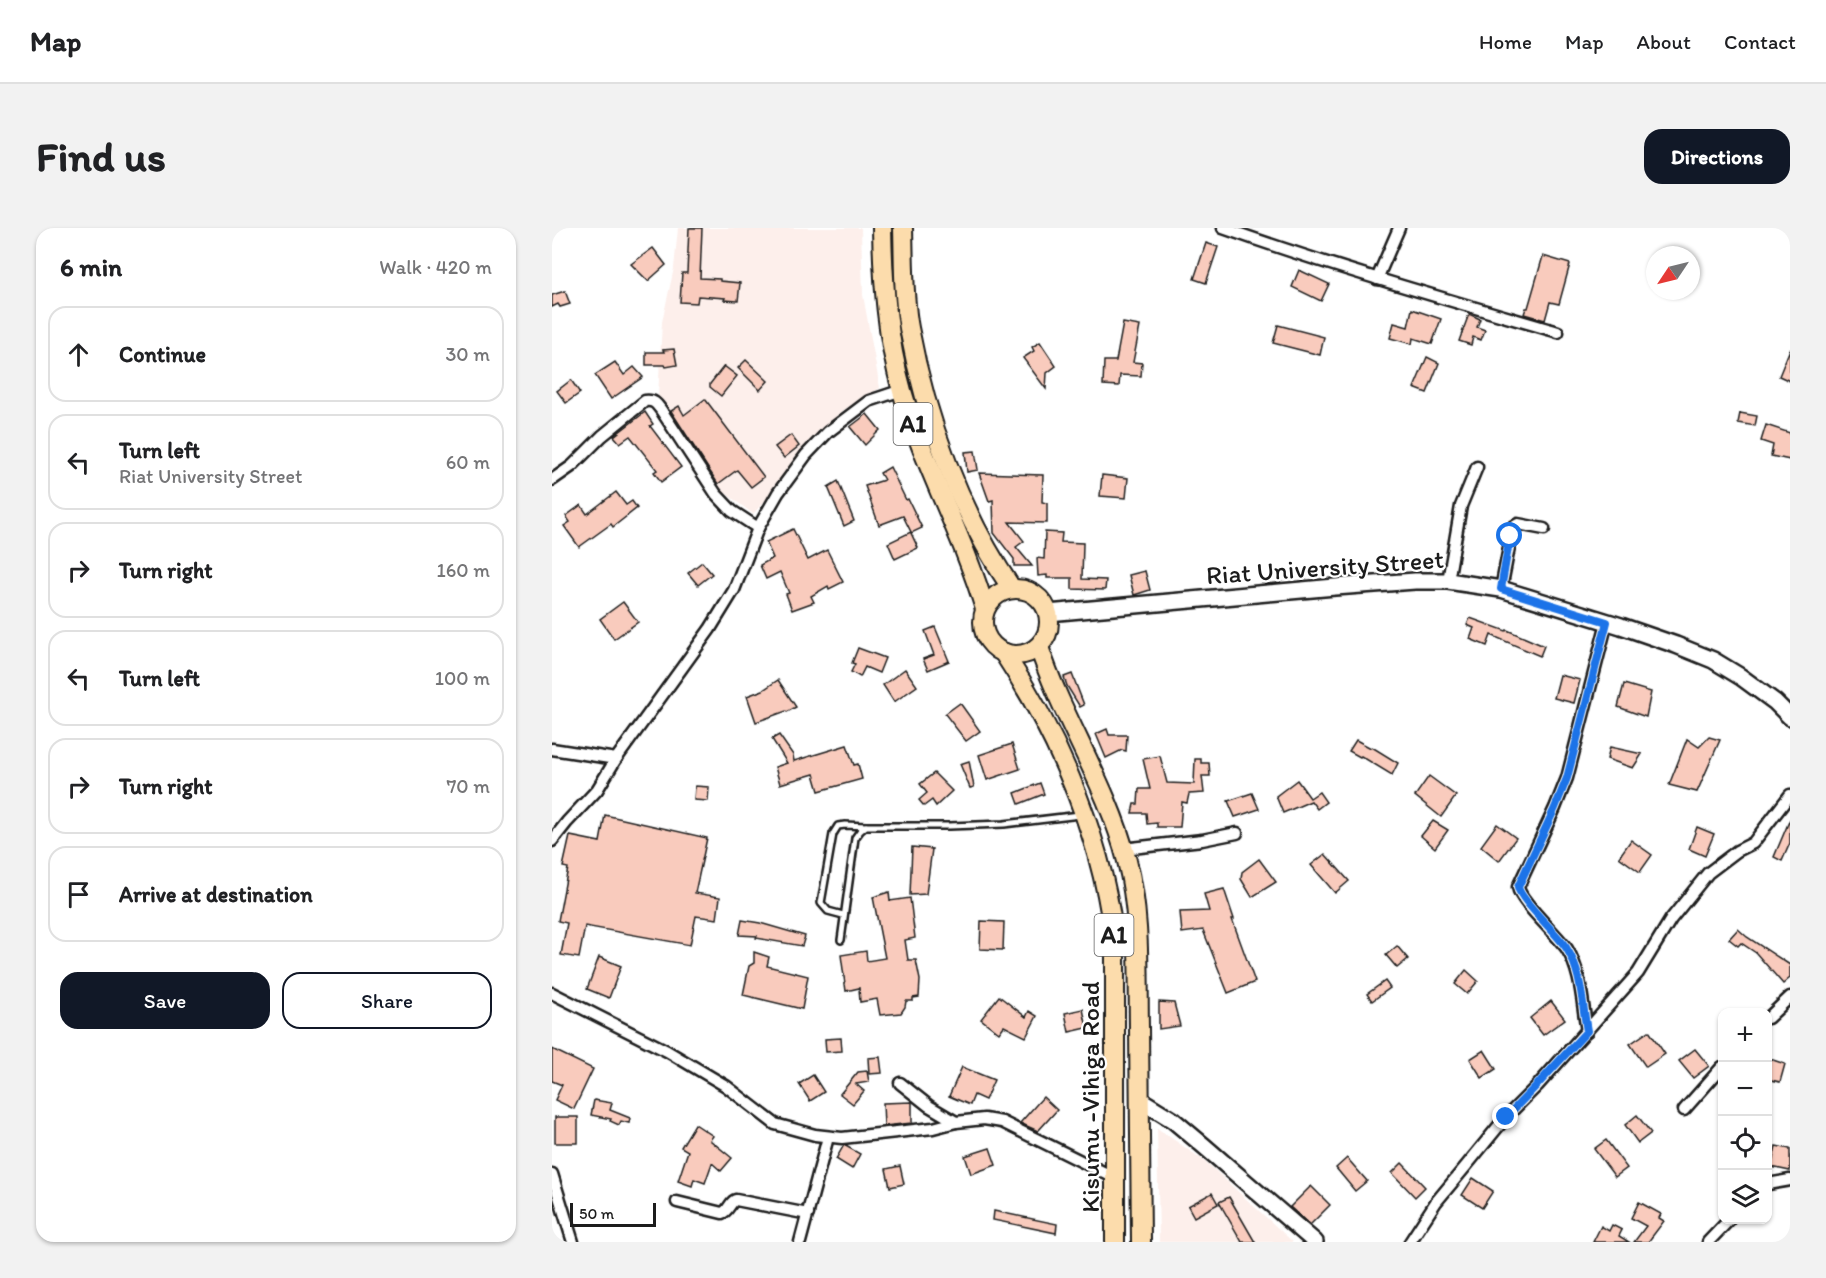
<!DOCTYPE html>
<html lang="en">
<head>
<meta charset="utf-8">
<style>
  :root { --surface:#fff; --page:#f2f2f2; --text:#202124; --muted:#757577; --line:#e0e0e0; --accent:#111827 }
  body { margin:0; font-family:Itim,sans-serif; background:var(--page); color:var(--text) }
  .controls { position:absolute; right:18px; bottom:18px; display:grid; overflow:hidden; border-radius:12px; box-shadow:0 2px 4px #0004 }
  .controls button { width:54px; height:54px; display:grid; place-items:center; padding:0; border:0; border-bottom:2px solid var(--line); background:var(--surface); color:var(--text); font:30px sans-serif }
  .compass { position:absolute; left:1094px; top:18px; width:54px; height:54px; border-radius:50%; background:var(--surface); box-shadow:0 2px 4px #0004; rotate:235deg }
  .scale { position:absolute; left:18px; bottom:15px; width:86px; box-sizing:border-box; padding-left:6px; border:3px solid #1c1c1c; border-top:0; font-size:16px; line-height:21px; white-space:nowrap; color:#1c1c1c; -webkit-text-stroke:4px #fff; paint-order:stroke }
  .stop { position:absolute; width:18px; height:18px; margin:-14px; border:4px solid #1a73e8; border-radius:50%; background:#fff }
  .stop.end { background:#1a73e8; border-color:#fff; box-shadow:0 2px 6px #0008 }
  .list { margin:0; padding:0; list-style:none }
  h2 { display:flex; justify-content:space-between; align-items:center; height:78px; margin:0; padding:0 24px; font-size:26px }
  h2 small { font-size:20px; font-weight:400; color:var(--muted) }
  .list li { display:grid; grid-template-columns:39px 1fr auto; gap:18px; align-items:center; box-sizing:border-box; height:96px; margin:0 12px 12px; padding:0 12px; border:2px solid var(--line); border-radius:18px }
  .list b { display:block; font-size:22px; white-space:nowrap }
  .list p { margin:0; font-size:20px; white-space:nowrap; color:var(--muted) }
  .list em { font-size:20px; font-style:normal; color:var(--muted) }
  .actions { display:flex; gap:12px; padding:18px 24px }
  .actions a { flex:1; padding:14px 0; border:2px solid var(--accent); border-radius:18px; text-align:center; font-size:21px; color:var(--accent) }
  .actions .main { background:var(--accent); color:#fff }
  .icon { flex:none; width:33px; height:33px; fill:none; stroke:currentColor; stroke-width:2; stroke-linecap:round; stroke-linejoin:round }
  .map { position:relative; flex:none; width:1238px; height:1014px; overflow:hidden; border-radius:18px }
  header { display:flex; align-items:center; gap:36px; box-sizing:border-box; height:84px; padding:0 30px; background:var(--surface); border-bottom:2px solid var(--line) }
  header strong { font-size:28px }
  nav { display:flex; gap:33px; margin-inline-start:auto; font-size:21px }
  .intro { display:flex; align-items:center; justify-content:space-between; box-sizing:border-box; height:144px; padding:0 36px }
  h1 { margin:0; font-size:42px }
  .button { padding:15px 27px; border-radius:18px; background:var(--accent); color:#fff; font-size:21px; font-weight:700 }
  main { display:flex; gap:36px; padding:0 36px }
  aside { flex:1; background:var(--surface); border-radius:18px; box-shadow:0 2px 4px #0004 }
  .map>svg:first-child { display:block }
  .built { fill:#fdefeb }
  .building { fill:#f9cbbd; stroke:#1c1c1c; stroke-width:1.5 }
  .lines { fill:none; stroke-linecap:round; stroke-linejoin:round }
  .lane-casing { stroke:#1c1c1c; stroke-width:10 }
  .street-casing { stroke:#1c1c1c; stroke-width:15 }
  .secondary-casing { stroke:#1c1c1c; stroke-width:20 }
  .highway-casing { stroke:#1c1c1c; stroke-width:22 }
  .lane { stroke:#fff; stroke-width:5 }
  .street { stroke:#fff; stroke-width:10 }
  .secondary { stroke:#fff; stroke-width:15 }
  .highway { stroke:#fcdcac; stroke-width:18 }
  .route { stroke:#1a73e8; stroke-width:8 }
  .labels { text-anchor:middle; stroke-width:4.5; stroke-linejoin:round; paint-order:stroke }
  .shield { fill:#fff; stroke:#606060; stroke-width:1.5 }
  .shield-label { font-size:24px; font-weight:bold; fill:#1c1c1c }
  .street-label { font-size:26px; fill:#1c1c1c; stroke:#fff }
</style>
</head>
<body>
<header>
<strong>Map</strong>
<nav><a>Home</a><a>Map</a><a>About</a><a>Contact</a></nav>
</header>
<div class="intro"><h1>Find us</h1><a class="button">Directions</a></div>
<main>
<aside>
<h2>6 min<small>Walk · 420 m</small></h2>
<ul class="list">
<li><svg class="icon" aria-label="ahead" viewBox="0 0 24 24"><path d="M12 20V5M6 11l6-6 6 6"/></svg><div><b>Continue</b></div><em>30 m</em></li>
<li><svg class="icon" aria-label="left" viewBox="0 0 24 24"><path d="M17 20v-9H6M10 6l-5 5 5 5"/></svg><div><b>Turn left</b><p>Riat University Street</p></div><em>60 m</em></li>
<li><svg class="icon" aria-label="right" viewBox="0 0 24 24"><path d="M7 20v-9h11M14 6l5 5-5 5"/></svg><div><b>Turn right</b></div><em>160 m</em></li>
<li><svg class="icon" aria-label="left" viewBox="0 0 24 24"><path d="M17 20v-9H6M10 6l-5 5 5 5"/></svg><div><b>Turn left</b></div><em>100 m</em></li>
<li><svg class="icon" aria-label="right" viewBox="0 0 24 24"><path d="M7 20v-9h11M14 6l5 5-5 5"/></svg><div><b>Turn right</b></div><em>70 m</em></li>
<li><svg class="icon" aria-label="arrive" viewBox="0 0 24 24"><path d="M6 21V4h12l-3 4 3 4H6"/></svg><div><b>Arrive at destination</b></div></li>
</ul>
<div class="actions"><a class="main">Save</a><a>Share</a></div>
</aside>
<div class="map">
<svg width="1238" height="1014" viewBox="0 0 1238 1014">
  <rect width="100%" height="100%" fill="#fff"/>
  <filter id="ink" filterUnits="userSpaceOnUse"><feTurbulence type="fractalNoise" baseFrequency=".0167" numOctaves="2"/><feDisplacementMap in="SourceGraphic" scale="12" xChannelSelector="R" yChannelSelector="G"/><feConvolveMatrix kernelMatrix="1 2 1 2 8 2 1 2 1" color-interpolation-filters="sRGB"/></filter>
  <g filter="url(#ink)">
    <g class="built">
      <polygon points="126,0 309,0 311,67 328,160 290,183 252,220 224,261 201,286 172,264 143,235 106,169 110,94 122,40"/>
      <polygon points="605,900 654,934 741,1014 607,1014"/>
    </g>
    <g class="building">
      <polygon points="137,0 150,0 148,50 168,51 168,53 188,55 186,73 172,72 173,70 146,68 145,75 128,74 130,45 135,45"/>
      <polygon points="654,15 666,19 654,55 642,51"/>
      <polygon points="101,20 114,37 96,53 79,36"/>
      <polygon points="991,28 1018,36 1007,76 998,74 993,92 972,86 974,80 976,80"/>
      <polygon points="747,42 777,56 769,73 740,59"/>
      <polygon points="13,63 18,76 8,79 6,76 0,79 0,67"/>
      <polygon points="860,81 889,91 880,116 861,110 860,116 838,110 842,95 856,99"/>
      <polygon points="917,86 928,91 925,99 933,102 929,112 921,109 919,117 907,113"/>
      <polygon points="571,95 588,98 581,134 590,135 589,148 568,147 567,158 551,157 552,133 564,133"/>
      <polygon points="726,97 772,109 768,127 721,115"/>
      <polygon points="488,114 504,138 495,145 494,161 471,130 482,123 480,119"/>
      <polygon points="122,121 125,137 114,139 113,137 94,137 94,124 112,124 111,122"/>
      <polygon points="1238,121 1238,153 1227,148"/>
      <polygon points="875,129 887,135 875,165 862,160"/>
      <polygon points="194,132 216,153 208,162 186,140"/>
      <polygon points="63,134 72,147 82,139 91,149 59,171 43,147"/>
      <polygon points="172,138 185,148 169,168 158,159 158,156"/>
      <polygon points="19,152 28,165 14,175 5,163"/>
      <polygon points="153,171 212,249 199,259 185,242 166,256 119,183 127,178 132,187"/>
      <polygon points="93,184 101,196 98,198 129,239 109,254 102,244 105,242 78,208 68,215 62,208"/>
      <polygon points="1188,185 1205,188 1203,198 1186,195"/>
      <polygon points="315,186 328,202 313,217 298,199"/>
      <polygon points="1214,197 1238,205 1238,232 1219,228 1221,217 1209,213"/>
      <polygon points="239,207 247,218 232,230 223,219"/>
      <polygon points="423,223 426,242 415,244 413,224"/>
      <polygon points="338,239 354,272 356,271 370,300 359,305 366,320 343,331 336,315 359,304 351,288 327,297 313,258 332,252 328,245"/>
      <polygon points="427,245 491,247 490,274 495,275 495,295 457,294 472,313 464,319 480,338 462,338 462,331 442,305 441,272 437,273"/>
      <polygon points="550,247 576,250 574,270 548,268"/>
      <polygon points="286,253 302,293 292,298 276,259"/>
      <polygon points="64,264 74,277 80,273 85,280 61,299 59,296 27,319 12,298 18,294 14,288 29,277 35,286"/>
      <polygon points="241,301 256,332 275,322 291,354 277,361 276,358 259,368 262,374 240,382 234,366 237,365 228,344 214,351 208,337 221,330 214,314"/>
      <polygon points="493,304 510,305 509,314 531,315 530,351 554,352 553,362 520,361 520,350 495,350 495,347 486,348 485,330 492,331"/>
      <polygon points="150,334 160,346 146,357 136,345"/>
      <polygon points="593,343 598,362 582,367 577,347"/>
      <polygon points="71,374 86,394 62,411 48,391"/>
      <polygon points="918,390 954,403 955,402 992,418 988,428 939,407 935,418 918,411 922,400 915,397"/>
      <polygon points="383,399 397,433 376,442 371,431 382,427 373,403"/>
      <polygon points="306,420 333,430 327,445 313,439 308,449 299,444 303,436 300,435"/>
      <polygon points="353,441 365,458 342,474 331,457"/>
      <polygon points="520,446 532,477 528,479 515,458 512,449"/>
      <polygon points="1008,447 1028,452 1022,475 1002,470"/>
      <polygon points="226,452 244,479 235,484 234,483 204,494 195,468 211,462"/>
      <polygon points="1072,456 1099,464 1094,489 1066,479"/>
      <polygon points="408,475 428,503 414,513 393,486"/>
      <polygon points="555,501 557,507 575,507 574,523 570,522 554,530 544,506"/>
      <polygon points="227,507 241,527 242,533 295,517 302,537 306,536 310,551 267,563 262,546 228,556 223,539 235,535 220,511"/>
      <polygon points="1157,509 1168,512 1145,564 1117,557 1135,511 1147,519"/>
      <polygon points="804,512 819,520 820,519 846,535 840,547 809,528 808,529 797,523"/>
      <polygon points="460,516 468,541 435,552 427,527"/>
      <polygon points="1058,519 1090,526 1081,540 1055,531"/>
      <polygon points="608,528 615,555 642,556 643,531 649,531 649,535 657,535 658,548 650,548 652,565 637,566 635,575 630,574 628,599 605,599 605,595 595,596 594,585 580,585 582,576 586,576 587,561 598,561 591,531"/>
      <polygon points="417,533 422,559 418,560 408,536"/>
      <polygon points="382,545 400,563 384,578 380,572 372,578 367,572 375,565 368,556"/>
      <polygon points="877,548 904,568 889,589 863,568"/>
      <polygon points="745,552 758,570 767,564 774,574 765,581 759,573 731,585 724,568"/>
      <polygon points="488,555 492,566 467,576 463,565"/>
      <polygon points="143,558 157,559 156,573 142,572"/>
      <polygon points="700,565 707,581 683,589 676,573"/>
      <polygon points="53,587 155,610 143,665 168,669 165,691 144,688 138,717 33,698 27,730 9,727 15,695 6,693 16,640 11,639 18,608 48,614"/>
      <polygon points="1238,591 1238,615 1230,633 1222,629"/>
      <polygon points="881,593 896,602 883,620 869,608"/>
      <polygon points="945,596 964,610 947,633 929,618"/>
      <polygon points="1145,599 1162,606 1153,628 1137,621"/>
      <polygon points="1079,612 1100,627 1088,644 1067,629"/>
      <polygon points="360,619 380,621 374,666 358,667"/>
      <polygon points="773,626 797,653 783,665 759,637"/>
      <polygon points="707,631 724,654 700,669 689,651 690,644"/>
      <polygon points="672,661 682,691 680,691 703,754 676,765 651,702 630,705 628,684 657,683 652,666"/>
      <polygon points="337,664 338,673 358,670 363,710 353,712 356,732 364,732 368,752 367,769 361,770 361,773 354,773 353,779 349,785 328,787 325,771 308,774 307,760 294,763 289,727 314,723 315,733 333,730 321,669"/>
      <polygon points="190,692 208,695 253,708 250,718 204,710 205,708 187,707"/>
      <polygon points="429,693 452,694 451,722 428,721"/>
      <polygon points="1186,701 1195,709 1238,737 1238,750 1231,756 1204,725 1189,715 1186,718 1177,711"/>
      <polygon points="845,718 856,731 845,740 834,727"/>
      <polygon points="202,724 217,729 215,738 256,748 250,781 191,767 197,738 202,735"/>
      <polygon points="47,729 69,738 57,770 35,761"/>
      <polygon points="914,742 926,753 915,766 903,756"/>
      <polygon points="833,753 838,760 820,773 815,766"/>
      <polygon points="447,768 474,789 477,783 485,788 474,809 452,798 447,805 429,791"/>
      <polygon points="999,773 1013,791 991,807 978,790"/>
      <polygon points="607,774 622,775 628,798 607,801"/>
      <polygon points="531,781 535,800 517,804 513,785"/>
      <polygon points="1097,803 1113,826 1094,839 1078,816"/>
      <polygon points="289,810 290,823 274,824 273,811"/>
      <polygon points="0,821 41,841 22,881 3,872 10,857 0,853"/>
      <polygon points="1143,821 1157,838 1141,850 1127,833"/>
      <polygon points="932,822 944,841 930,850 918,831"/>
      <polygon points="328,829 330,845 317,846 316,830"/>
      <polygon points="1215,830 1233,836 1228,854 1215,851"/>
      <polygon points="410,839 442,852 433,872 422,867 418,877 397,868"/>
      <polygon points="315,843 317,854 304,856 312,863 301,876 288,866 306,844"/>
      <polygon points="261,847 272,864 258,873 247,856"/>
      <polygon points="491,869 505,882 486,903 468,895"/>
      <polygon points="42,872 60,875 58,882 78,890 77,895 69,893 67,897 58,893 59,891 39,887"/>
      <polygon points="360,874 360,895 332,898 331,875"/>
      <polygon points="1085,887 1099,905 1086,915 1073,897"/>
      <rect x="3" y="889" width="23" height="26"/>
      <polygon points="143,896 161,908 158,912 180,930 169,943 160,935 153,955 142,951 140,958 126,953 136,923 129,919"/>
      <polygon points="1054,912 1075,940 1063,949 1042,921"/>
      <polygon points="292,917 308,926 300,941 284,931"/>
      <polygon points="1224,918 1238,921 1238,943 1219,939"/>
      <polygon points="438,920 444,937 419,946 413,928"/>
      <polygon points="795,930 815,953 803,963 784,940"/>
      <polygon points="850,935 873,959 863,969 840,945"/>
      <polygon points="348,938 352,956 338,959 334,941"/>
      <polygon points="921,950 941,963 930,980 910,967"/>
      <polygon points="759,958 778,977 758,997 738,979"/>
      <polygon points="660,965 666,976 642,989 636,978"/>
      <polygon points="677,969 703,1014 690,1014 667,974"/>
      <polygon points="1087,974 1109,986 1107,990 1112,993 1096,1014 1082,1014 1094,998 1079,990"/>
      <polygon points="442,983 505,996 504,1005 441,992"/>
      <polygon points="1060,997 1070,1002 1067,1008 1077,1014 1041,1014 1049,998 1057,1003"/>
    </g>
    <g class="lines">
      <g class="lane-casing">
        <g id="lane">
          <polyline points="291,687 276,683 269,675 281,606 286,598 293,597 314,598"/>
          <polyline points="289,712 303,610 308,603 314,598 397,598 452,596 528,587"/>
        </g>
      </g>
      <g class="street-casing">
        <g id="street">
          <path d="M671,0C781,39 893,71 1006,104"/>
          <polyline points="825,51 847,0"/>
          <path d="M0,252L20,238L50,208L93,173C102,172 104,175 109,182L164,266L180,283L206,300"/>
          <polyline points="896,353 909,278 925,239"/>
          <polyline points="949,361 961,299 966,296 992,301"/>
          <polyline points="0,521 64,531"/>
          <polyline points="0,613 15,594 45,562 64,531 158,401 182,362 206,300 226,265 254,227 276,204 317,173 350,162"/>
          <polyline points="571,621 650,612 685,605"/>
          <polyline points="0,765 115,823 174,858 223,896 263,907 290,910 381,900 404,894 432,891 450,894 563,950"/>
          <polyline points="1216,790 1238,769"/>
          <path d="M1035,803C1030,776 1030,745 1015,721C1005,706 968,674 966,659L1003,580L1015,550L1055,394"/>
          <polyline points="348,855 377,878 404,894"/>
          <polyline points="1132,882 1170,839"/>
          <polyline points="0,946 21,1014"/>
          <polyline points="1216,956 1238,952"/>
          <path d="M125,974L170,985C177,983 178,973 184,972L256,986"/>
          <polyline points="248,1014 276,909"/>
          <polyline points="858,1014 884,974 914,938 954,889 986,857 1086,745 1119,691 1156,645 1185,623 1201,615 1238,567"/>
          <polyline points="1156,1014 1177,992"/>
        </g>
      </g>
      <g class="secondary-casing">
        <g id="secondary">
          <polyline points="496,385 783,359 863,353 896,353 949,361 1069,398 1124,417 1161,432 1189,449 1223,474 1238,489"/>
          <polyline points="587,871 621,892 652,918 763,1014"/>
        </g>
      </g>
      <g class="highway-casing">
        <g id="highway">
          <path d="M330,0C331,55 335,110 350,163C372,238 411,307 433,381"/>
          <path d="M351,0C352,33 351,68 357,100C374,192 408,284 460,361"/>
          <circle cx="464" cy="394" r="33"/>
          <path d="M487,419C511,492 556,558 575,633C589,687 586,745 587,800C587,872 588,943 589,1014"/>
          <path d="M451,424C508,510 555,621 563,724V1014"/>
        </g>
      </g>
      <use href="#lane" class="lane"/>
      <use href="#street" class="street"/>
      <use href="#secondary" class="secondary"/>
      <use href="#highway" class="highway"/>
    </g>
  </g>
  <g class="lines" filter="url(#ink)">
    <path class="route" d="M954,889L986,856L1035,803C1030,776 1030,745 1015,721C1006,706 968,672 966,659L1003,580L1015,550L1055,394L949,361L958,308"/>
  </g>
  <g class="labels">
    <g class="shield">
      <rect x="341.5" y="175" width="39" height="42" rx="4.5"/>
      <rect x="542.5" y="686" width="39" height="42" rx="4.5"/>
    </g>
    <g class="shield-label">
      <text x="361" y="204">A1</text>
      <text x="562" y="715">A1</text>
    </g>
    <g class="street-label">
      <text transform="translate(773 339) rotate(-4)" y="9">Riat University Street</text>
      <text transform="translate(538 869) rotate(-90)" y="9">Kisumu -Vihiga Road</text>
    </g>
  </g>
</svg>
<div class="controls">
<button>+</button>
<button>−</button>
<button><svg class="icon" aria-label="locate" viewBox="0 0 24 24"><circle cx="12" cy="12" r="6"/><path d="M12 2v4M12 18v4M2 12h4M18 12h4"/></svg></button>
<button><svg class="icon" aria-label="layers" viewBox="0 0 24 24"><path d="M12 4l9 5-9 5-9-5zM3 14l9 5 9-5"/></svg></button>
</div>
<svg class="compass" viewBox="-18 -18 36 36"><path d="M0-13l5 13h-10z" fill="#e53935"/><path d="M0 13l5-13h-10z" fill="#757577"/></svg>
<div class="scale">50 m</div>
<div class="stop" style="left:958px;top:308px"></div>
<div class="stop end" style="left:954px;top:889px"></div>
</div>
</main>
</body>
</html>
